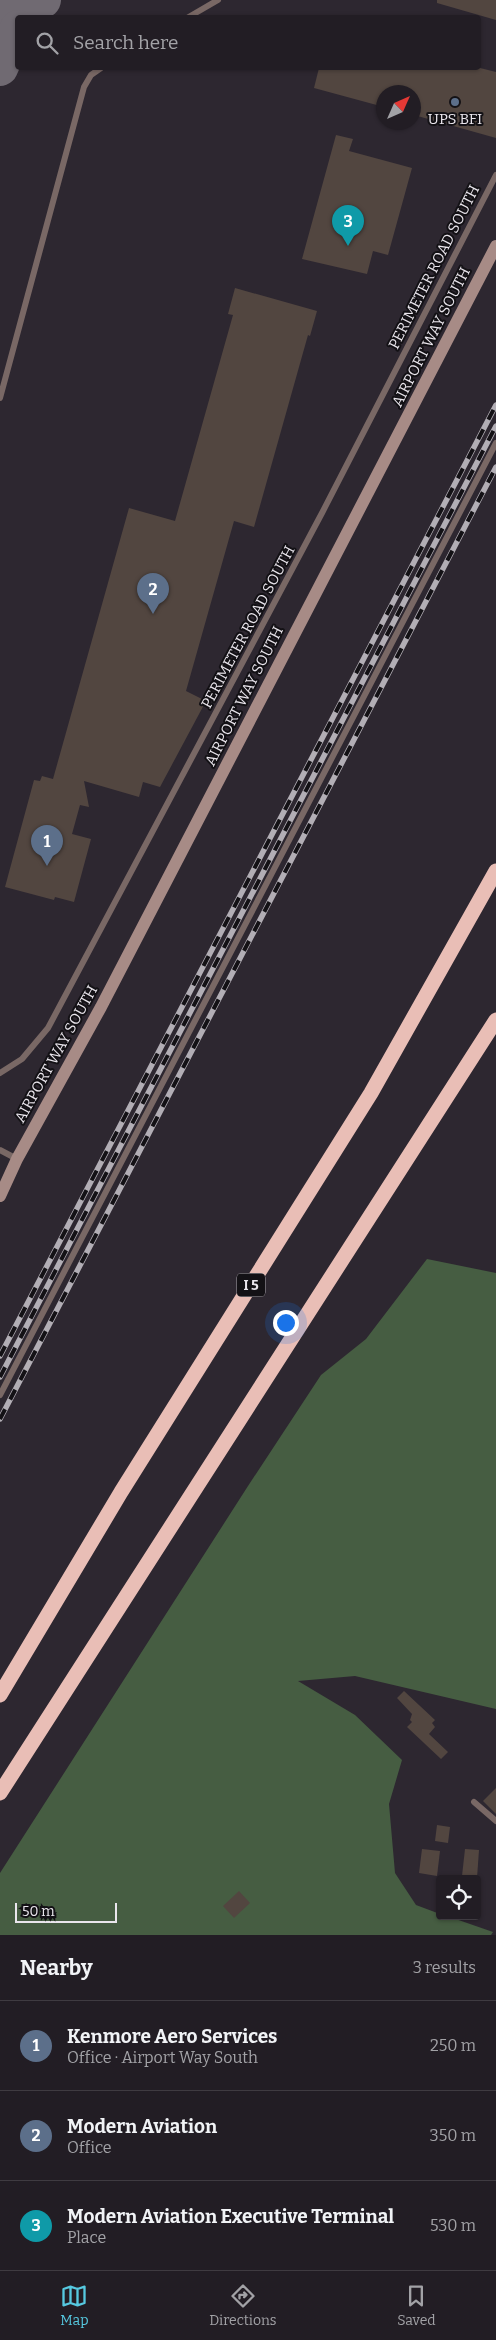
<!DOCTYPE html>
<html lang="en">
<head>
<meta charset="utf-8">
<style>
  :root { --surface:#221d24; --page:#2e2a31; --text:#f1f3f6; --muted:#a2a2a6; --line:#3f3b41; --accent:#56c9e0 }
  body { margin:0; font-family:Bitter,serif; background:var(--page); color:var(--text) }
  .controls { position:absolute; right:15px; bottom:15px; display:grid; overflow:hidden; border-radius:5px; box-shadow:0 1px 4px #0004 }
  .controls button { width:45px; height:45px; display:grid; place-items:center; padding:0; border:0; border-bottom:1px solid var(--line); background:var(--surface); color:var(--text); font:25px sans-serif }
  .compass { position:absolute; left:376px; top:85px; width:45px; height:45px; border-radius:50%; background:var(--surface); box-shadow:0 1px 4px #0004; rotate:45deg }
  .scale { position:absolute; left:15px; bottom:12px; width:102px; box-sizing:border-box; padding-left:5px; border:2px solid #eae6ed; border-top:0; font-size:14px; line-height:18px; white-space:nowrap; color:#eae6ed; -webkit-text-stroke:4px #131115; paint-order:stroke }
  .you { position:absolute; left:285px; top:1322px; width:18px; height:18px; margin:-12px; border:4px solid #fff; border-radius:50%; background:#1a73e8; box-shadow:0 0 0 8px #1a73e833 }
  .badge { display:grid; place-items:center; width:32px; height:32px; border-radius:50%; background:var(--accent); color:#fff; font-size:16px; font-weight:700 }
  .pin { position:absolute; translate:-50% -41px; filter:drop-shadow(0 1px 2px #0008) }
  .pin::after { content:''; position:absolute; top:26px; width:18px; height:15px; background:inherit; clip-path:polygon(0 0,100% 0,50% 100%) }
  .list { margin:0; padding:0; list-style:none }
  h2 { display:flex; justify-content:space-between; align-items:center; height:65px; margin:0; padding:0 20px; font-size:21px }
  h2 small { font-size:16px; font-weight:400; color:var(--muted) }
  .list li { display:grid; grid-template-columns:32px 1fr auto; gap:15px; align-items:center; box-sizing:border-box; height:90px; padding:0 20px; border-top:1px solid var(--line) }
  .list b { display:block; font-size:19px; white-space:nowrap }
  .list p { margin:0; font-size:16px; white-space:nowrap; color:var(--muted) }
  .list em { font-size:16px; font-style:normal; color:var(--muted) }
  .icon { flex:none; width:28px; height:28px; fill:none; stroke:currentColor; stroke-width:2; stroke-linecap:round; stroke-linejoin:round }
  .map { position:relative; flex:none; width:496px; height:1935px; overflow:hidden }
  .search { position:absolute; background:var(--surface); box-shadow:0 1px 4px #0004; left:15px; right:15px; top:15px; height:55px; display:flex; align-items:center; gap:12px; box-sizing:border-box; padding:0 18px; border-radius:5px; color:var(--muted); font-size:19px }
  .sheet { height:335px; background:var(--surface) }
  nav { display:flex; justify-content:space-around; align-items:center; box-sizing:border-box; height:70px; border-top:1px solid var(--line); background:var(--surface); font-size:14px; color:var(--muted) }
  nav a { display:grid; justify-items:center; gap:2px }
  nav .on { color:var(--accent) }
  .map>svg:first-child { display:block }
  .forest { fill:#465d42 }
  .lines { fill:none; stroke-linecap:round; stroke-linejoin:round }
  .taxiway { stroke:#706a72; stroke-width:36 }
  .building { fill:#524640 }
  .lane { stroke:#796865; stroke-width:6 }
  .secondary { stroke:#a78b86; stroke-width:12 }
  .highway { stroke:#e9beb6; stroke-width:15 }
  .rail-casing { stroke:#b2aeb5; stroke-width:5.5 }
  .rail { stroke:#131115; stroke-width:4; stroke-dasharray:11; stroke-linecap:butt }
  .service-dot { fill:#5c6f8a; stroke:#131115; stroke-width:2 }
  .labels { text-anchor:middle; stroke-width:4; stroke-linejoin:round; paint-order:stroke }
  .shield { fill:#131115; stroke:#aaa6ac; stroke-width:1 }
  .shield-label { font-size:14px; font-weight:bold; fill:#eae6ed }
  .poi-label { font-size:15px; fill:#eae6ed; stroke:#131115 }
  .street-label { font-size:15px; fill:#eae6ed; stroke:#131115 }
</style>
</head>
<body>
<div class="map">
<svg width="496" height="1935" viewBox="0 0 496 1935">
  <rect width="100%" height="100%" fill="#2d2730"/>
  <polygon class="forest" points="427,1259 496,1273 496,1709 355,1676 298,1681 355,1715 402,1760 389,1804 395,1873 416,1905 440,1914 440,1916 447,1916 493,1932 491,1935 0,1935 0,1873 248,1486 321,1375 366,1339"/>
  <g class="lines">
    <g class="taxiway">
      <polyline points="0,8 26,6 43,0"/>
      <polyline points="0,68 18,28"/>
    </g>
  </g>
  <g class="building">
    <polygon points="437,0 496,0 496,20 437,3"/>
    <polygon points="319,68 480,68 496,72 496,138 414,115 414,92 384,92 384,107 314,88"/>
    <polygon points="336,135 353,139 349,151 412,168 388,255 373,251 367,274 302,259"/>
    <polygon points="235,288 317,311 310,336 308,335 254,527 234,521 186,691 206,701 160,787 143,782 139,797 84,781 89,807 80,805 72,834 91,839 74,902 55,897 54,900 5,887 34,780 40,781 42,776 53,779 129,508 175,521 233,315 228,314"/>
    <polygon points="404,1691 435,1720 432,1723 435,1727 429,1734 448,1752 441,1759 407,1727 412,1722 410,1720 412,1714 397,1698"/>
    <polygon points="496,1788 496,1814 483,1801"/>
    <polygon points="437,1825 450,1827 448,1843 435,1841"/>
    <polygon points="422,1849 440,1851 437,1876 419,1873"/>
    <polygon points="465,1849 479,1850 477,1878 462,1876"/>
    <polygon points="239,1891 250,1903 234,1918 223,1906"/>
  </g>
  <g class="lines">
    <g class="lane">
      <polyline points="187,18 218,0"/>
      <polyline points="0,398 84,87 91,75 101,68"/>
      <polyline points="0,1073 22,1059 48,1028 322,513 496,175"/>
      <polyline points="0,1150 17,1159"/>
      <polyline points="0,1395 496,443"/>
      <polyline points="474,1802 496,1821"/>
    </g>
    <polyline class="secondary" points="0,1196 17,1159 101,1007 496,246"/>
    <g class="highway">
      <polyline points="0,1695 121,1492 371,1093 496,871"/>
      <polyline points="0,1793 496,1020"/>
    </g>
    <g class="rail-casing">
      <g id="rail">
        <polyline points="0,1356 496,405"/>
        <polyline points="0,1377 496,426"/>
        <polyline points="0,1419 496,467"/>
      </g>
    </g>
    <use href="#rail" class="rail"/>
  </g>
  <circle class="service-dot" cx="455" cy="102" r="5"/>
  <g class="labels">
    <rect class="shield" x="237" y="1273.5" width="28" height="23" rx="4"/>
    <g class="shield-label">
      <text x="251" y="1290">I 5</text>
    </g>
    <g class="poi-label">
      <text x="455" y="124">UPS BFI</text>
    </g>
    <g class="street-label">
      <text transform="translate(434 267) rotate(-63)" y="5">PERIMETER ROAD SOUTH</text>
      <text transform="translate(431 337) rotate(-63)" y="5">AIRPORT WAY SOUTH</text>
      <text transform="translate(248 627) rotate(-62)" y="5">PERIMETER ROAD SOUTH</text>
      <text transform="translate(244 696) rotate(-63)" y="5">AIRPORT WAY SOUTH</text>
      <text transform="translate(56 1054) rotate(-61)" y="5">AIRPORT WAY SOUTH</text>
    </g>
  </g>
</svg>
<div class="controls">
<button><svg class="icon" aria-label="locate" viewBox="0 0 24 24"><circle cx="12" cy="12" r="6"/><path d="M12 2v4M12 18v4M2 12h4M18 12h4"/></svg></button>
</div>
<svg class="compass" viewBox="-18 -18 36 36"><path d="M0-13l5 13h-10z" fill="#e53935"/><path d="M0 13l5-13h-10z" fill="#a2a2a6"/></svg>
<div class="scale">50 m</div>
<div class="you"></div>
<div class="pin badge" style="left:47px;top:866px;background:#5c6f8a">1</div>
<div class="pin badge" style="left:153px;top:614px;background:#5c6f8a">2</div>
<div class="pin badge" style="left:348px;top:246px;background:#0f9aa8">3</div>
<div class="search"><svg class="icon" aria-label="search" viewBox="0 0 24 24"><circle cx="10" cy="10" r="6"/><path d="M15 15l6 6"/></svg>Search here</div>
</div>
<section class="sheet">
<h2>Nearby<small>3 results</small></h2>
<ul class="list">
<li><span class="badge" style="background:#5c6f8a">1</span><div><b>Kenmore Aero Services</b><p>Office · Airport Way South</p></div><em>250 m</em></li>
<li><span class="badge" style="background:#5c6f8a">2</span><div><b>Modern Aviation</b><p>Office</p></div><em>350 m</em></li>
<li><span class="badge" style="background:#0f9aa8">3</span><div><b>Modern Aviation Executive Terminal</b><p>Place</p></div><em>530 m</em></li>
</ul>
</section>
<nav>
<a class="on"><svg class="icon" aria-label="map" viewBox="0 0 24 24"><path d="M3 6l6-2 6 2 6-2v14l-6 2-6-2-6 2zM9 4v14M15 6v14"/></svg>Map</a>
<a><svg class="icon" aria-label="directions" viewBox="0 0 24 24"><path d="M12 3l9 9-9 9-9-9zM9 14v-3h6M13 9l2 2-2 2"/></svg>Directions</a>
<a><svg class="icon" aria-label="saved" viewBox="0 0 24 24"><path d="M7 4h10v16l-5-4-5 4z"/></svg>Saved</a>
</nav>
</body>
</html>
